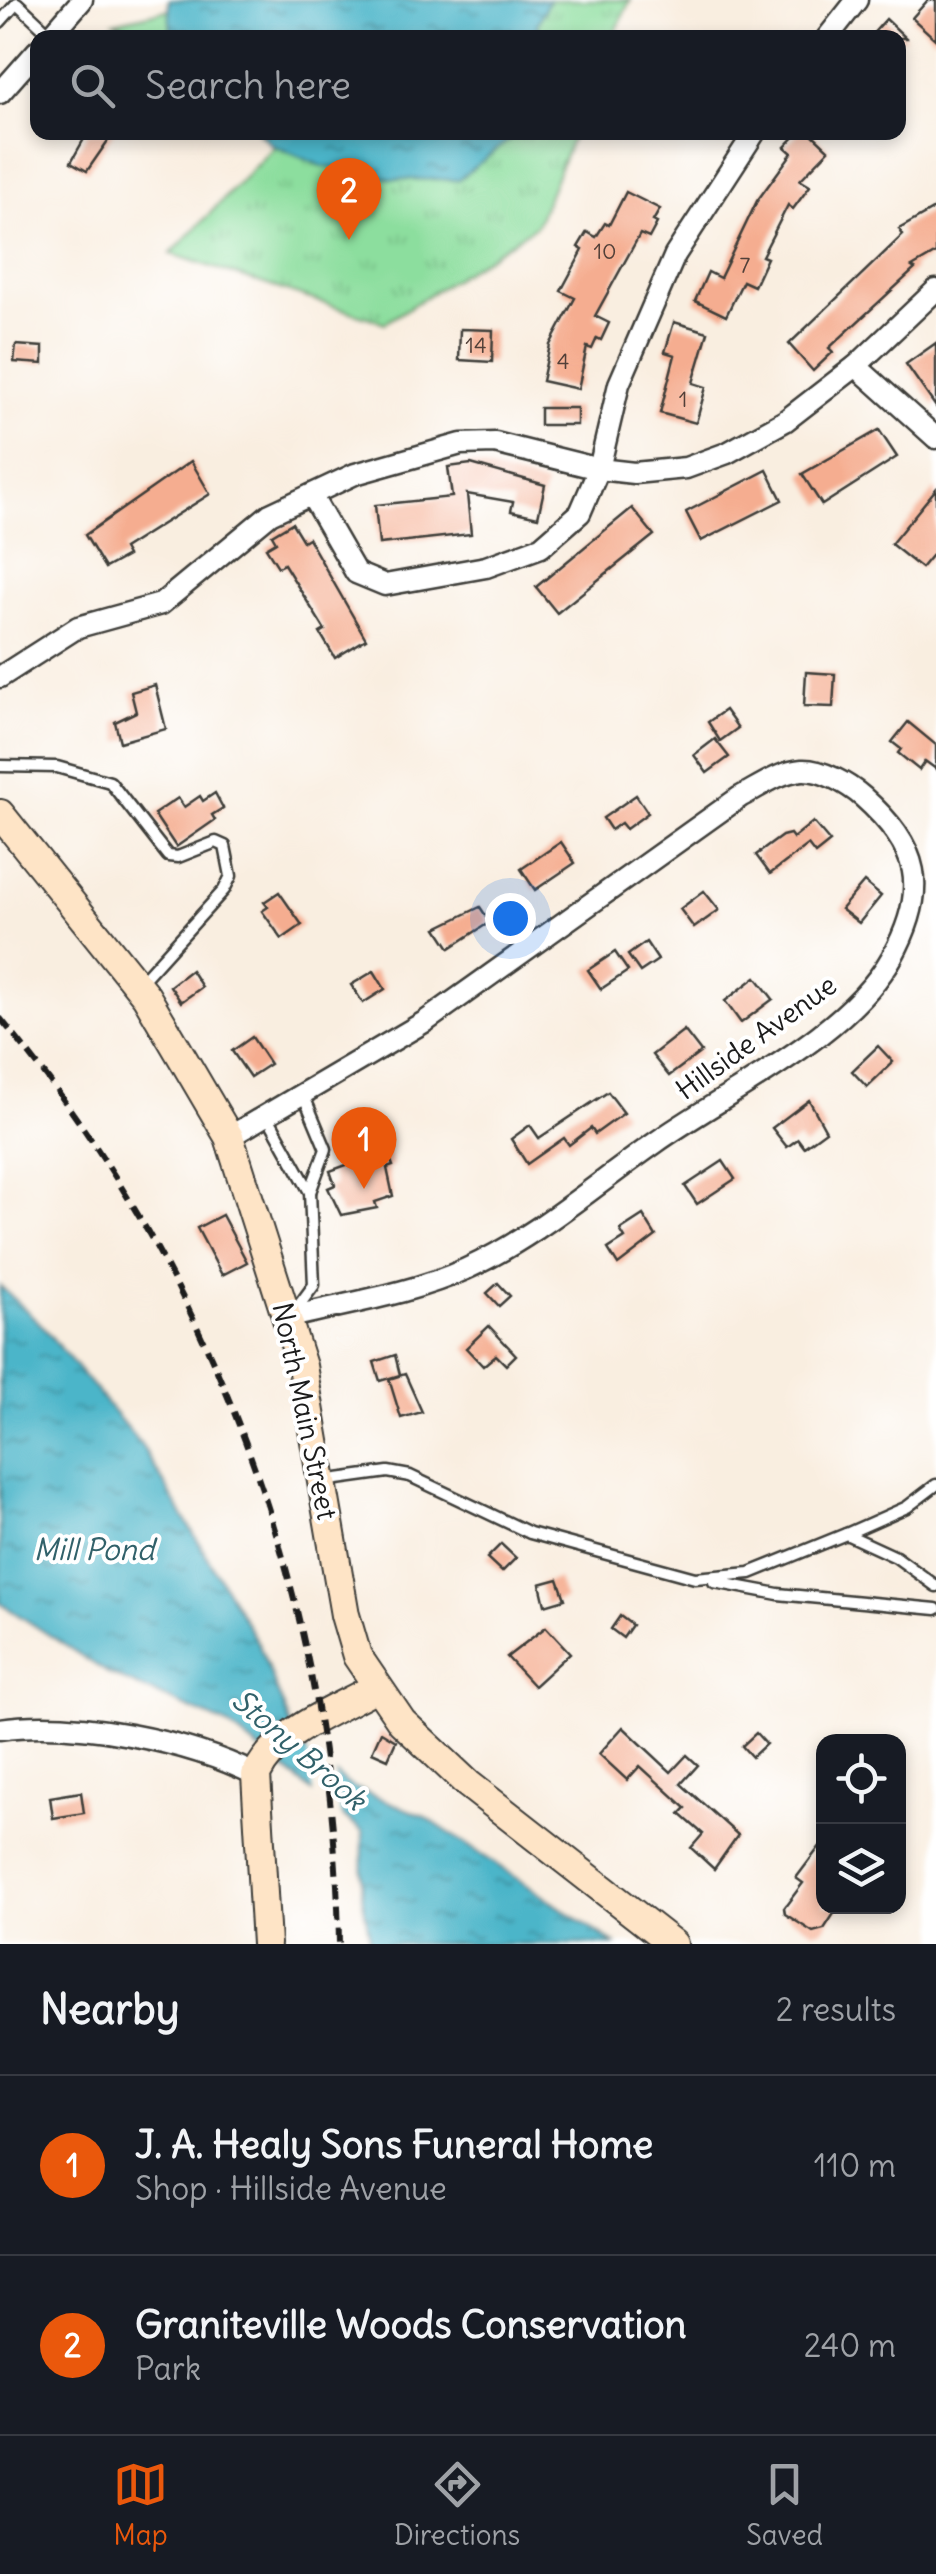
<!DOCTYPE html>
<html lang="en">
<head>
<meta charset="utf-8">
<style>
  :root { --surface:#171b24; --page:#20242c; --text:#f1f3f6; --muted:#9ea1a6; --line:#363941; --accent:#ea580c }
  body { margin:0; font-family:Delius,sans-serif; background:var(--page); color:var(--text) }
  .controls { position:absolute; right:30px; bottom:30px; display:grid; overflow:hidden; border-radius:20px; box-shadow:0 5px 15px #0003 }
  .controls button { width:90px; height:90px; display:grid; place-items:center; padding:0; border:0; border-bottom:2px solid var(--line); background:var(--surface); color:var(--text); font:50px sans-serif }
  .you { position:absolute; left:510px; top:918px; width:35px; height:35px; margin:-25px; border:8px solid #fff; border-radius:50%; background:#1a73e8; box-shadow:0 0 0 15px #1a73e833 }
  .badge { display:grid; place-items:center; width:65px; height:65px; border-radius:50%; background:var(--accent); color:#fff; font-size:32px; font-weight:700 }
  .pin { position:absolute; translate:-50% -82px; filter:drop-shadow(0 2px 5px #0008) }
  .pin::after { content:''; position:absolute; top:52px; width:35px; height:30px; background:inherit; clip-path:polygon(0 0,100% 0,50% 100%) }
  .list { margin:0; padding:0; list-style:none }
  h2 { display:flex; justify-content:space-between; align-items:center; height:130px; margin:0; padding:0 40px; font-size:42px }
  h2 small { font-size:32px; font-weight:400; color:var(--muted) }
  .list li { display:grid; grid-template-columns:65px 1fr auto; gap:30px; align-items:center; box-sizing:border-box; height:180px; padding:0 40px; border-top:2px solid var(--line) }
  .list b { display:block; font-size:38px; white-space:nowrap }
  .list p { margin:0; font-size:32px; white-space:nowrap; color:var(--muted) }
  .list em { font-size:32px; font-style:normal; color:var(--muted) }
  .icon { flex:none; width:55px; height:55px; fill:none; stroke:currentColor; stroke-width:2; stroke-linecap:round; stroke-linejoin:round }
  .map { position:relative; flex:none; width:936px; height:1944px; overflow:hidden }
  .search { position:absolute; background:var(--surface); box-shadow:0 5px 15px #0003; left:30px; right:30px; top:30px; height:110px; display:flex; align-items:center; gap:25px; box-sizing:border-box; padding:0 35px; border-radius:20px; color:var(--muted); font-size:38px }
  .sheet { height:490px; background:var(--surface) }
  nav { display:flex; justify-content:space-around; align-items:center; box-sizing:border-box; height:140px; border-top:2px solid var(--line); background:var(--surface); font-size:28px; color:var(--muted) }
  nav a { display:grid; justify-items:center; gap:5px }
  nav .on { color:var(--accent) }
  .map>svg:first-child { display:block }
  .grass { fill:url(#grass-tufts); stroke:#547d5d; stroke-width:2.5 }
  .water { fill:url(#water-ripples); stroke:#346872; stroke-width:2.5 }
  .pier { fill:#f9eee0 }
  .building { fill:#f5ad90 }
  .lines { fill:none; stroke-linecap:round; stroke-linejoin:round }
  .service-casing { stroke:#3d3c39; stroke-width:15 }
  .minor-casing { stroke:#3d3c39; stroke-width:25 }
  .secondary-casing { stroke:#3d3c39; stroke-width:32 }
  .service { stroke:#fff; stroke-width:10 }
  .minor { stroke:#fff; stroke-width:20 }
  .secondary { stroke:#fee4c6; stroke-width:28 }
  .rail { stroke:#1c1c1c; stroke-width:6; stroke-dasharray:15 8; stroke-linecap:butt }
  .labels { text-anchor:middle; stroke-width:8; stroke-linejoin:round; paint-order:stroke }
  .number-label { font-size:22px; fill:#524039 }
  .street-label { font-size:28px; fill:#1c1c1c; stroke:#fff }
  .water-label { font-size:30px; font-style:italic; fill:#31616a; stroke:#fff }
</style>
</head>
<body>
<div class="map">
<svg width="936" height="1944" viewBox="0 0 936 1944">
  <defs>
    <pattern id="grass-tufts" width="24" height="20" patternUnits="userSpaceOnUse" patternTransform="scale(2.5)"><rect width="24" height="20" fill="#8cde9e"/><path d="M3 7l-1-3M5 7V3M7 7l1-3M15 17l-1-3M17 17v-4M19 17l1-3" fill="none" stroke="#78be88"/></pattern>
    <pattern id="water-ripples" width="26" height="14" patternUnits="userSpaceOnUse" patternTransform="scale(2.5)"><rect width="26" height="14" fill="#4bb5c9"/><path d="M2 4q2-2 4 0t4 0M15 11q2-2 4 0t4 0" fill="none" stroke="#3e92a2"/></pattern>
  </defs>
  <rect width="100%" height="100%" fill="#fff"/>
  <filter id="ink" filterUnits="userSpaceOnUse"><feTurbulence type="fractalNoise" baseFrequency=".01" numOctaves="2"/><feDisplacementMap in="SourceGraphic" scale="20" xChannelSelector="R" yChannelSelector="G"/><feConvolveMatrix kernelMatrix="1 2 1 2 8 2 1 2 1" color-interpolation-filters="sRGB"/></filter>
  <filter id="wash" filterUnits="userSpaceOnUse"><feTurbulence type="fractalNoise" baseFrequency=".0048" numOctaves="4" result="noise"/><feDisplacementMap in="SourceGraphic" scale="40" xChannelSelector="R" yChannelSelector="G"/><feGaussianBlur stdDeviation="2.25" result="paint"/><feColorMatrix in="noise" values="0 0 0 0 0 0 0 0 0 0 0 0 0 0 0 0 0 1.4 0 .05"/><feComposite in="paint" operator="in"/></filter>
  <g filter="url(#wash)">
    <rect width="100%" height="100%" fill="#f9eee0"/>
    <g class="grass">
      <polygon points="210,0 630,0 613,38 150,38 115,22"/>
      <polygon points="287,133 574,133 536,226 385,323 171,254"/>
    </g>
    <g class="water">
      <polygon points="168,0 549,0 537,25 541,37 177,38 171,31"/>
      <polygon points="259,133 518,133 458,180 392,179 321,166 272,145"/>
      <polygon points="0,1286 39,1322 142,1446 259,1645 299,1746 350,1786 424,1816 615,1944 371,1944 362,1896 363,1832 228,1725 109,1674 0,1603"/>
    </g>
    <polygon class="pier" points="307,1746 334,1767 341,1821 314,1799"/>
    <g id="blocks">
      <g class="building">
        <polygon points="928,0 936,0 936,40 912,18"/>
        <polygon points="886,19 906,38 869,38"/>
        <polygon points="88,132 114,132 87,171 71,162"/>
        <polygon points="799,132 810,132 829,150 800,180 810,186 793,209 788,205 762,256 767,258 754,286 743,281 726,316 695,301 708,272 720,278 757,201 792,153 785,147"/>
        <polygon points="626,192 660,209 653,221 657,223 649,238 640,234 595,316 609,323 601,340 597,338 592,349 587,347 578,389 542,381 550,345 575,298 561,291 583,250 578,247 587,232 596,237 605,223 609,225"/>
        <polygon points="936,208 936,253 912,267 915,269 829,348 833,352 813,371 789,344 903,235 899,229"/>
        <polygon points="674,322 708,332 693,383 706,387 696,423 660,413 675,355 665,352"/>
        <polygon points="460,329 493,330 492,362 459,360"/>
        <polygon points="936,343 936,407 906,364"/>
        <polygon points="16,345 43,347 43,364 14,362"/>
        <rect x="540" y="408" width="37" height="17"/>
        <polygon points="879,430 897,457 822,505 802,474"/>
        <polygon points="191,461 210,494 123,549 127,556 105,568 85,535"/>
        <polygon points="471,464 545,485 538,517 511,511 513,502 467,494 471,534 379,544 375,505 452,497 448,467"/>
        <polygon points="767,470 782,500 701,541 686,512"/>
        <polygon points="936,489 936,550 921,568 891,544"/>
        <polygon points="632,508 654,535 557,613 536,587"/>
        <polygon points="292,523 303,541 308,538 366,639 335,658 320,633 325,630 284,564 278,567 266,548 276,542 272,535"/>
        <polygon points="806,672 835,674 833,707 804,706"/>
        <polygon points="155,685 166,729 120,742 115,722 136,712 131,692"/>
        <polygon points="725,710 738,728 720,741 708,722"/>
        <polygon points="908,722 936,745 936,769 925,761 919,770 898,753 901,749 892,742"/>
        <polygon points="715,739 729,757 707,773 694,755"/>
        <polygon points="215,793 223,808 212,815 215,820 176,847 154,814 178,798 184,807 200,796 203,801"/>
        <polygon points="636,795 648,813 626,829 621,823 611,830 603,818"/>
        <polygon points="813,822 830,842 815,854 808,845 770,874 756,855 782,836 790,834 793,838"/>
        <polygon points="561,842 575,863 535,890 521,869"/>
        <polygon points="864,882 881,896 859,923 841,909"/>
        <polygon points="704,891 719,910 694,928 680,909"/>
        <polygon points="279,892 302,925 282,939 262,911 268,907 264,902"/>
        <polygon points="480,907 490,922 450,948 437,928"/>
        <polygon points="646,942 658,960 640,972 628,955"/>
        <polygon points="615,952 628,971 601,989 588,970"/>
        <polygon points="191,970 202,987 181,1002 170,986"/>
        <polygon points="374,971 385,989 363,1003 351,985"/>
        <polygon points="756,977 773,999 741,1023 725,1001"/>
        <polygon points="684,1030 701,1052 669,1076 652,1055"/>
        <polygon points="252,1037 270,1064 250,1077 232,1051"/>
        <polygon points="878,1046 893,1062 867,1087 852,1071"/>
        <polygon points="608,1092 624,1113 595,1134 591,1128 569,1145 564,1138 527,1164 511,1139 530,1125 539,1138"/>
        <polygon points="809,1100 826,1131 804,1147 798,1139 787,1147 772,1128"/>
        <polygon points="380,1131 393,1166 387,1168 393,1196 375,1202 377,1208 341,1215 328,1188 335,1185 330,1171 371,1156 364,1137"/>
        <polygon points="723,1161 735,1179 697,1204 685,1186"/>
        <polygon points="222,1215 247,1262 222,1275 197,1228"/>
        <polygon points="643,1215 656,1236 618,1265 608,1249 625,1238 620,1230"/>
        <polygon points="498,1283 510,1296 499,1306 487,1293"/>
        <polygon points="489,1326 516,1355 506,1365 496,1355 483,1366 466,1348"/>
        <polygon points="395,1355 400,1375 380,1381 374,1362"/>
        <polygon points="405,1374 422,1412 401,1418 389,1379"/>
        <polygon points="501,1544 516,1558 502,1572 487,1558"/>
        <polygon points="558,1579 565,1599 545,1605 540,1584"/>
        <polygon points="620,1616 632,1625 623,1638 611,1629"/>
        <polygon points="546,1627 570,1653 534,1686 507,1657"/>
        <polygon points="623,1727 671,1772 687,1755 698,1765 681,1784 738,1835 714,1869 691,1848 703,1834 680,1814 686,1808 640,1766 627,1780 599,1754"/>
        <polygon points="381,1732 396,1741 388,1759 372,1752"/>
        <polygon points="756,1733 766,1744 752,1757 742,1746"/>
        <polygon points="81,1792 84,1813 53,1818 50,1797"/>
        <polygon points="824,1841 824,1906 839,1906 824,1929 813,1932 785,1914 784,1908 803,1883 796,1878"/>
      </g>
    </g>
  </g>
  <g filter="url(#ink)">
    <use href="#blocks" fill-opacity="0" stroke="#3d3c39" stroke-width="2.5"/>
    <g class="lines">
      <g class="service-casing">
        <g id="service">
          <polyline points="0,22 17,3 51,35"/>
          <polyline points="0,766 57,767 110,782 168,856 178,857 216,842 225,846 231,876 224,890 138,985"/>
          <polyline points="303,1094 326,1149 310,1192"/>
          <polyline points="268,1117 310,1192 314,1285 294,1312"/>
          <polyline points="323,1481 388,1472 410,1476 530,1533 695,1578 750,1573 846,1534 896,1557 936,1586"/>
          <polyline points="846,1534 907,1507 936,1485"/>
          <polyline points="714,1582 778,1594 936,1609"/>
        </g>
      </g>
      <g class="minor-casing">
        <g id="minor">
          <polyline points="49,38 82,0"/>
          <polyline points="827,38 857,0"/>
          <polyline points="0,93 38,50"/>
          <polyline points="856,366 936,438"/>
          <polyline points="311,495 356,573 385,585 486,567 541,547 580,513 599,469 619,384 675,255 755,132"/>
          <polyline points="0,677 78,627 161,604 270,514 355,474 461,444 495,443 599,469 634,473 686,468 727,453 785,421 856,366 936,290"/>
          <path d="M229,1137L426,1021L740,797C759,787 779,772 802,770C822,769 848,784 863,797C919,847 930,888 892,957C848,1036 728,1091 655,1143C592,1187 536,1237 466,1269C411,1294 348,1303 290,1317"/>
          <path d="M0,1729C74,1718 189,1741 256,1775"/>
        </g>
      </g>
      <g class="secondary-casing">
        <g id="secondary">
          <polyline points="0,814 146,996 229,1137 302,1366 345,1615 357,1656 402,1722 468,1784 673,1944"/>
          <path d="M266,1944L256,1775C278,1729 335,1711 376,1687"/>
        </g>
      </g>
      <use href="#service" class="service"/>
      <use href="#minor" class="minor"/>
      <use href="#secondary" class="secondary"/>
      <path class="rail" d="M0,1018C217,1278 334,1606 339,1944"/>
    </g>
  </g>
  <g class="labels">
    <g class="number-label">
      <text x="605" y="259">10</text>
      <text x="745" y="273">7</text>
      <text x="476" y="353">14</text>
      <text x="563" y="369">4</text>
      <text x="683" y="407">1</text>
    </g>
    <g class="street-label">
      <text transform="translate(756 1037) rotate(-36)" y="10">Hillside Avenue</text>
      <text transform="translate(305 1411) rotate(78)" y="10">North Main Street</text>
    </g>
    <g class="water-label">
      <text x="94" y="1560">Mill Pond</text>
      <text transform="translate(299 1750) rotate(41)" y="10">Stony Brook</text>
    </g>
  </g>
</svg>
<div class="controls">
<button><svg class="icon" aria-label="locate" viewBox="0 0 24 24"><circle cx="12" cy="12" r="6"/><path d="M12 2v4M12 18v4M2 12h4M18 12h4"/></svg></button>
<button><svg class="icon" aria-label="layers" viewBox="0 0 24 24"><path d="M12 4l9 5-9 5-9-5zM3 14l9 5 9-5"/></svg></button>
</div>
<div class="you"></div>
<div class="pin badge" style="left:364px;top:1189px">1</div>
<div class="pin badge" style="left:349px;top:240px">2</div>
<div class="search"><svg class="icon" aria-label="search" viewBox="0 0 24 24"><circle cx="10" cy="10" r="6"/><path d="M15 15l6 6"/></svg>Search here</div>
</div>
<section class="sheet">
<h2>Nearby<small>2 results</small></h2>
<ul class="list">
<li><span class="badge">1</span><div><b>J. A. Healy Sons Funeral Home</b><p>Shop · Hillside Avenue</p></div><em>110 m</em></li>
<li><span class="badge">2</span><div><b>Graniteville Woods Conservation</b><p>Park</p></div><em>240 m</em></li>
</ul>
</section>
<nav>
<a class="on"><svg class="icon" aria-label="map" viewBox="0 0 24 24"><path d="M3 6l6-2 6 2 6-2v14l-6 2-6-2-6 2zM9 4v14M15 6v14"/></svg>Map</a>
<a><svg class="icon" aria-label="directions" viewBox="0 0 24 24"><path d="M12 3l9 9-9 9-9-9zM9 14v-3h6M13 9l2 2-2 2"/></svg>Directions</a>
<a><svg class="icon" aria-label="saved" viewBox="0 0 24 24"><path d="M7 4h10v16l-5-4-5 4z"/></svg>Saved</a>
</nav>
</body>
</html>
